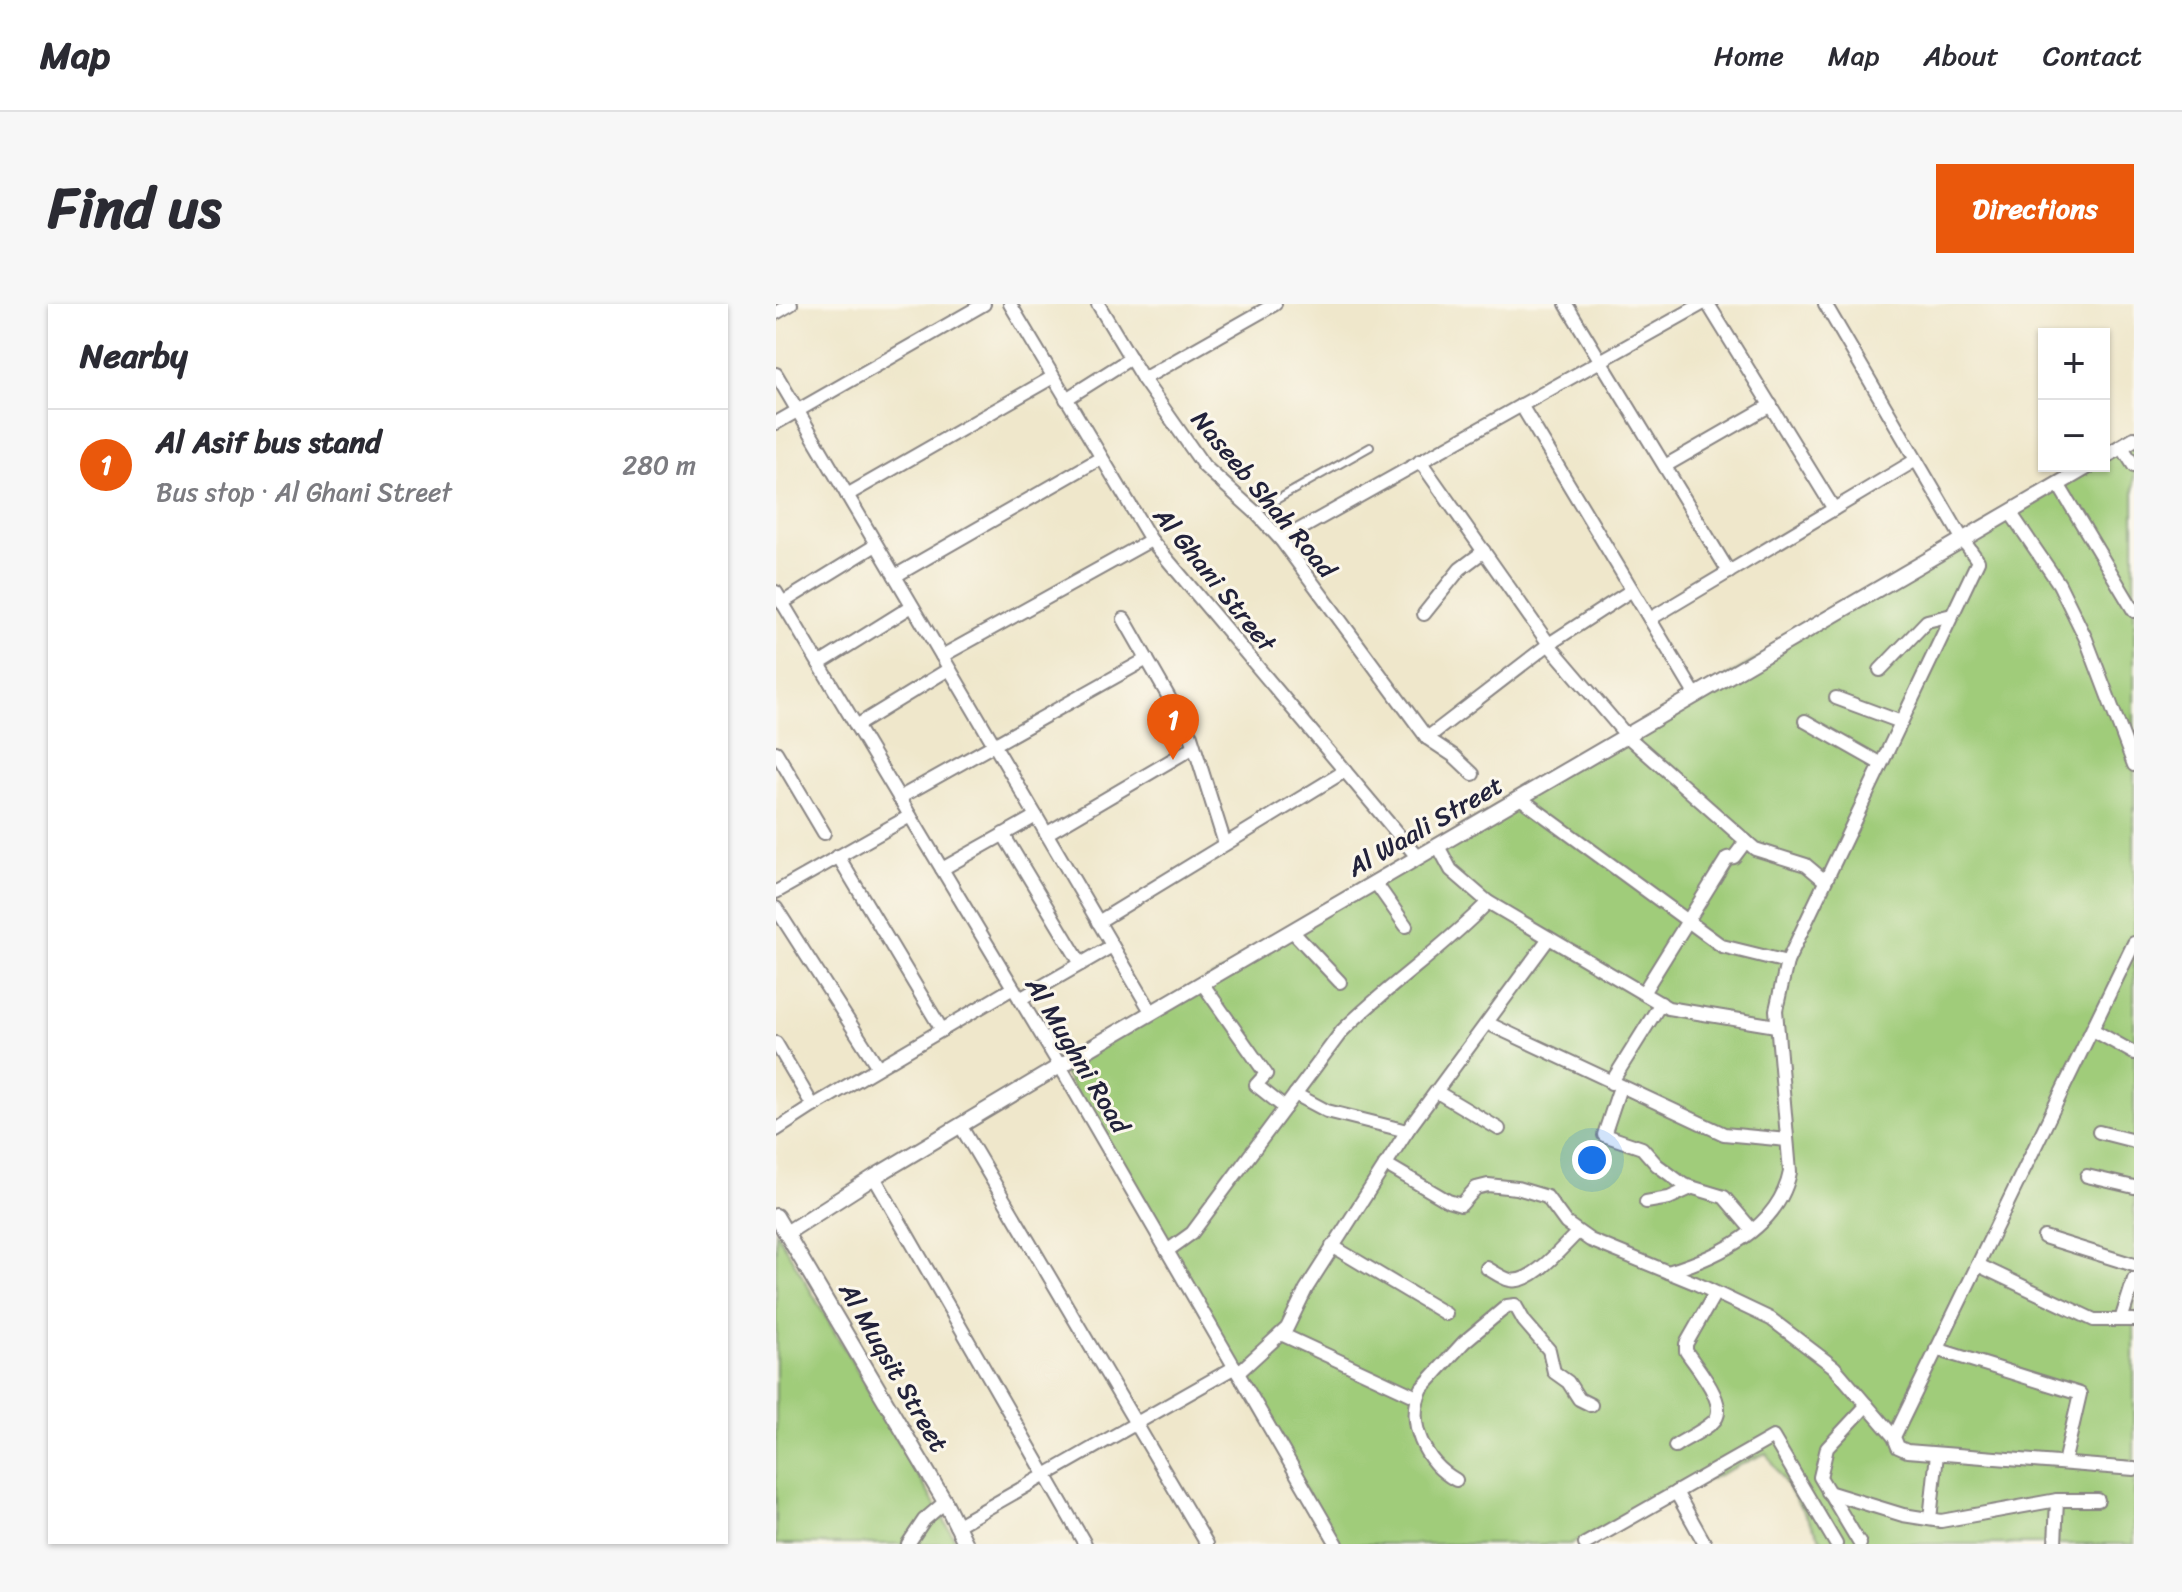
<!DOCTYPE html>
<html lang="en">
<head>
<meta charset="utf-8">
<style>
  :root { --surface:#fff; --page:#f7f7f7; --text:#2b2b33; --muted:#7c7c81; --line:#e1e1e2; --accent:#ea580c }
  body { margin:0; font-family:Sriracha,sans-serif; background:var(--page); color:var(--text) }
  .controls { position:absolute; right:24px; top:24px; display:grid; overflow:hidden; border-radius:0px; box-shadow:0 2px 6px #0004 }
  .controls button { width:72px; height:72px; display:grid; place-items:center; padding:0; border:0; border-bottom:2px solid var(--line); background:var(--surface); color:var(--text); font:40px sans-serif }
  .you { position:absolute; left:816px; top:856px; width:28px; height:28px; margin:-20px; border:6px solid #fff; border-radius:50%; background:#1a73e8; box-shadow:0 0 0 12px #1a73e833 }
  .badge { display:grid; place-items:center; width:52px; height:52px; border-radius:50%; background:var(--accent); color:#fff; font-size:26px; font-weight:700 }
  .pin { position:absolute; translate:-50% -66px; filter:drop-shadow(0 2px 4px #0008) }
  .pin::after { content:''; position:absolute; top:42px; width:28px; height:24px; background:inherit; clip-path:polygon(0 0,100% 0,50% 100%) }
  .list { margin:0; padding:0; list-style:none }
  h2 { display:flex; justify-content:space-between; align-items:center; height:104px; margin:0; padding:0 32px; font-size:34px }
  h2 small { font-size:26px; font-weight:400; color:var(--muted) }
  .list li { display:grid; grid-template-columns:52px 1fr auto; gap:24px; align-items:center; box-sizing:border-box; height:112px; padding:0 32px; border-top:2px solid var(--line) }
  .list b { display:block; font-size:30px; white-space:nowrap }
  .list p { margin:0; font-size:26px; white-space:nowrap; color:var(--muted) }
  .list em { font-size:26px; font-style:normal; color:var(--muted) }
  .map { position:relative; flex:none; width:1358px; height:1240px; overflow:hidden; border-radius:0px }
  header { display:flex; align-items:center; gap:48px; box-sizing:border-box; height:112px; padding:0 40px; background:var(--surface); border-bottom:2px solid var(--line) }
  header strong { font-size:38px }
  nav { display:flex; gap:44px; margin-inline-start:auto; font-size:28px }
  .intro { display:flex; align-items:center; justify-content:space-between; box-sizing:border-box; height:192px; padding:0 48px }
  h1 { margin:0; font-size:56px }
  .button { padding:20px 36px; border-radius:0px; background:var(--accent); color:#fff; font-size:28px; font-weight:700 }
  main { display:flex; gap:48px; padding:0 48px }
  aside { flex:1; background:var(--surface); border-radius:0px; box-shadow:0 2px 6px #0004 }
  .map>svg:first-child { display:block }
  .green { fill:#a0cc7a; stroke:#61775a; stroke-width:2 }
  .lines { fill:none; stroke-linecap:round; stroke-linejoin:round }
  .service-casing { stroke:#888483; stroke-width:10 }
  .minor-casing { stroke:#888483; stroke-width:16 }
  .tertiary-casing { stroke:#888483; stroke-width:18 }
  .service { stroke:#fff; stroke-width:6 }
  .minor { stroke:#fff; stroke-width:12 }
  .tertiary { stroke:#fff; stroke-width:14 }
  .labels { text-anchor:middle; stroke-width:6; stroke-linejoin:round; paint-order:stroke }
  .street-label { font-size:26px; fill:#22223b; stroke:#fbf7ec }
</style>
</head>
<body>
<header>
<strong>Map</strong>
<nav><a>Home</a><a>Map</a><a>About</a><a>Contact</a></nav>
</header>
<div class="intro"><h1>Find us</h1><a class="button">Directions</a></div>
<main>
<aside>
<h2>Nearby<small></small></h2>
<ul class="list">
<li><span class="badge">1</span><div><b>Al Asif bus stand</b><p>Bus stop · Al Ghani Street</p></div><em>280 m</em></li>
</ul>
</aside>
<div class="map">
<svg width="1358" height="1240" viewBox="0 0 1358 1240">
  <rect width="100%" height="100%" fill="#fbf7ec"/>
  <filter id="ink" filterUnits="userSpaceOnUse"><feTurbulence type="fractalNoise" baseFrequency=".0125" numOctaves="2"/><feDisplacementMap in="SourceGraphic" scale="16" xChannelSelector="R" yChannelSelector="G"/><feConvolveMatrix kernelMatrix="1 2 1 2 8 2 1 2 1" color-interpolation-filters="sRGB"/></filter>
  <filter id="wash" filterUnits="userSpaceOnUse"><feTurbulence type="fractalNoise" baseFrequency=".006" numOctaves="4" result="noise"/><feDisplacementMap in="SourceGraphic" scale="32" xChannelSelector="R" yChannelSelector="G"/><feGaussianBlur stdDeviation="1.8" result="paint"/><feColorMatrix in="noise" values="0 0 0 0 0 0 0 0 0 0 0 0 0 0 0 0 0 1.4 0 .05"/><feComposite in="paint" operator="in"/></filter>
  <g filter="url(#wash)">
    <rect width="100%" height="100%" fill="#efe7cb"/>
    <g class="green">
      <polygon points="1358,135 1358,1240 1048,1240 990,1149 794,1240 560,1240 284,762 1312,162 1328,162 1328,153"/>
      <polygon points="0,927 182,1240 0,1240"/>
    </g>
  </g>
  <g filter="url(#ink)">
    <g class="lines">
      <g class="service-casing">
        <polyline id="service" points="479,208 594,143"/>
      </g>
      <g class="minor-casing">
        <g id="minor">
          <polyline points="234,0 375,236 642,554"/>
          <polyline points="322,0 367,75 428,162 479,208 505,236 651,434 678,452 697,470"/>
          <polyline points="790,0 953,268"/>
          <polyline points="932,0 1058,205"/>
          <polyline points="0,9 15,0"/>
          <polyline points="0,70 376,709"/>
          <polyline points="367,75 499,0"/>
          <polyline points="290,95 355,54"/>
          <polyline points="745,101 920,392"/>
          <polyline points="0,119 208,0"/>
          <polyline points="1346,143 1358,162"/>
          <polyline points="644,157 775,343 851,432 979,545 1030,561 1049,577"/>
          <polyline points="889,162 995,101"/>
          <polyline points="1282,180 1358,307"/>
          <polyline points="71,191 277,73"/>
          <polyline points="1234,208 1283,280 1310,335 1358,461"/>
          <polyline points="505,236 926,0"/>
          <polyline points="119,272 325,154"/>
          <polyline points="0,288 284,762 561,1240"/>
          <polyline points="6,299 100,241"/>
          <polyline points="648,310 684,265 708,247"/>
          <polyline points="348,315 415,432 449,540"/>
          <polyline points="874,315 1140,156"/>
          <polyline points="166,352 375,236"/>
          <polyline points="43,360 136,302"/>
          <polyline points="1104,366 1151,317 1176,311"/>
          <polyline points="1060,394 1125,418"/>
          <polyline points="1029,417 1105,460"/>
          <polyline points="80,422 173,365"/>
          <polyline points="651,434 773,340 856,286"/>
          <polyline points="0,448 48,529"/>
          <polyline points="123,494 371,355"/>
          <polyline points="744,494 946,642 1011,658"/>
          <polyline points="227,530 305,660"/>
          <polyline points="270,530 418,443"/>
          <polyline points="662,542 675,566 712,598 892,704 1000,722"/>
          <polyline points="62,552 166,726"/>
          <polyline points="166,565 260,512"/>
          <polyline points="599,578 630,622"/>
          <polyline points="0,588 134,512"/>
          <polyline points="0,604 102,763"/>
          <polyline points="322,618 569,467"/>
          <polyline points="516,627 564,678"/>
          <polyline points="1358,639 1118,1133 1122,1143 1131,1147 1358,1165"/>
          <polyline points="426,679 490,770 480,781 509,804"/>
          <polyline points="867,689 951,554 958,553 970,537"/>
          <polyline points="244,695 336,642"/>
          <polyline points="711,719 948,830 1011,836"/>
          <polyline points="1317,726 1358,749"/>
          <polyline points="0,739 37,802 237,684"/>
          <polyline points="835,779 885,699"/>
          <polyline points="844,783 828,831 866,844 881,861 908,881 948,893 976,926"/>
          <polyline points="661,788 723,825"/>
          <polyline points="519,790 551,807 631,827"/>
          <polyline points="184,821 431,1240"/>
          <polyline points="0,826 37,802"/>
          <polyline points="1323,828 1358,837"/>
          <polyline points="609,860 672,897 685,901 700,884 712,881 741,884 771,893 790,919 814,936 919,979 995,1015 1058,1063 1118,1133"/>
          <polyline points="1311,872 1358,883"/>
          <polyline points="98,873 309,1240"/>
          <polyline points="870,898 893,894 915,884"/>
          <polyline points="1268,933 1358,961"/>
          <polyline points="556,942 670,1010"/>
          <path d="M391,947L416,929L566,727C612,681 667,645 712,598"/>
          <polyline points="1202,961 1318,1016 1358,1016"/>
          <path d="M711,964C718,968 726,974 734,976C756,981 787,942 802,928"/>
          <path d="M892,968C942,953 1003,924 1014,868L1000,706L1011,658L1202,257L1187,236L1049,0"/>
          <polyline points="1345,1016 1358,975"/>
          <polyline points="505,1030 641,1093"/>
          <polyline points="1160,1045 1304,1090 1288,1159"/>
          <polyline points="462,1069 511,1024 530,985 631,827 773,634"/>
          <path d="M899,1142C911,1134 926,1128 937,1118C955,1102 920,1063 910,1047V1040L939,989"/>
          <path d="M680,1176C649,1159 629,1118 646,1084L688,1038L731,1002L739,1001L748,1017L773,1046L778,1068L792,1078L803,1095L815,1101"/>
          <polyline points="900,1188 929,1240"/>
          <polyline points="1052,1188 1127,1211 1165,1217 1281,1196 1322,1196"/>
          <polyline points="1154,1215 1161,1150"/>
          <polyline points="180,1222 459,1063"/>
          <polyline points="132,1240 148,1216 169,1198"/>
          <polyline points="809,1240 997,1133 1060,1240"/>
          <polyline points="1084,1240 1044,1173 1051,1144 1091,1101"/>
          <polyline points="1279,1240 1281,1196"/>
        </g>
      </g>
      <g class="tertiary-casing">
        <g id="tertiary">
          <polyline points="1328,153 1358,135"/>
          <polyline points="0,912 169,1198 190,1240"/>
          <polyline points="12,928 98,873 284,762 1313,162"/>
        </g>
      </g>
      <use href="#service" class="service"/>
      <use href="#minor" class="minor"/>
      <use href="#tertiary" class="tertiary"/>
    </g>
  </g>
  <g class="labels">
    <g class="street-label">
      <text transform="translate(488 190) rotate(50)" y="9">Naseeb Shah Road</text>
      <text transform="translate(439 275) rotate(51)" y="9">Al Ghani Street</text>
      <text transform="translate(649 522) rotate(-30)" y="9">Al Waali Street</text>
      <text transform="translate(302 751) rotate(59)" y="9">Al Mughni Road</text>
      <text transform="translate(118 1063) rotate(60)" y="9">Al Muqsit Street</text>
    </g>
  </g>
</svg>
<div class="controls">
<button>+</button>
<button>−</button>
</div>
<div class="you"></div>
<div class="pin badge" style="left:397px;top:456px">1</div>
</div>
</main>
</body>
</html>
